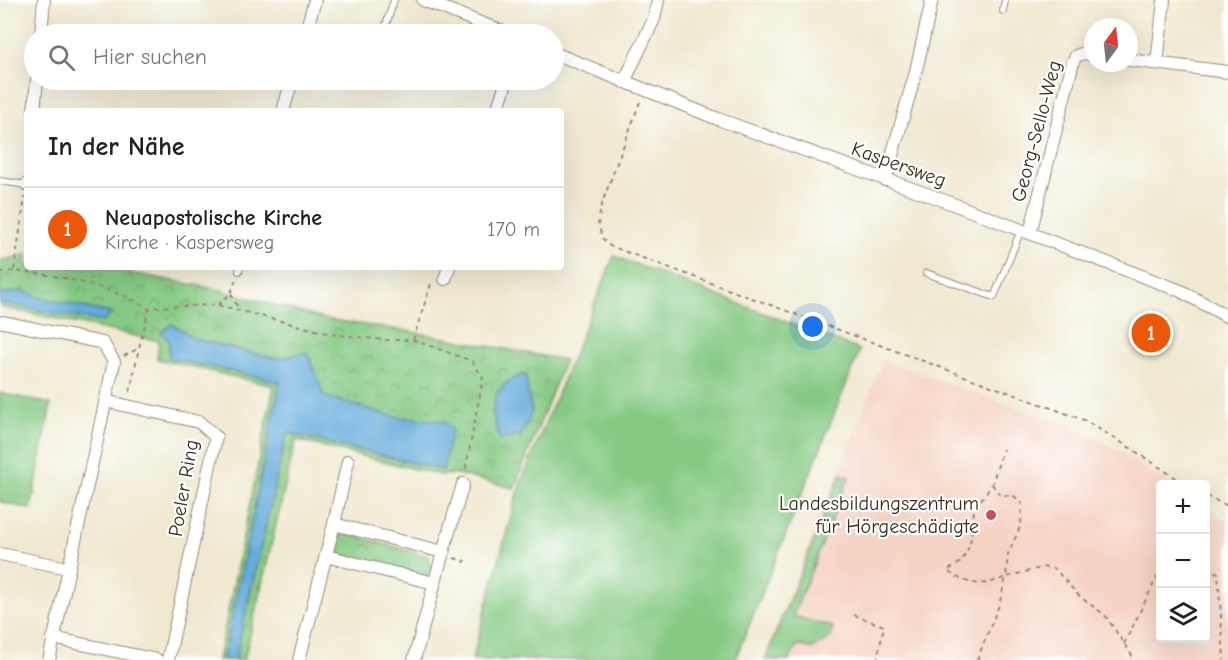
<!DOCTYPE html>
<html lang="de">
<head>
<meta charset="utf-8">
<style>
  :root { --surface:#fff; --page:#f6f6f6; --text:#222; --muted:#767676; --line:#e0e0e0; --accent:#ea580c }
  body { margin:0; font-family:"Comic Neue",sans-serif; background:var(--page); color:var(--text) }
  .controls { position:absolute; right:18px; bottom:18px; display:grid; overflow:hidden; border-radius:6px; box-shadow:0 6px 24px #0002 }
  .controls button { width:54px; height:54px; display:grid; place-items:center; padding:0; border:0; border-bottom:2px solid var(--line); background:var(--surface); color:var(--text); font:30px sans-serif }
  .compass { position:absolute; left:1084px; top:18px; width:54px; height:54px; border-radius:50%; background:var(--surface); box-shadow:0 6px 24px #0002; rotate:15deg }
  .you { position:absolute; left:813px; top:327px; width:21px; height:21px; margin:-15px; border:4px solid #fff; border-radius:50%; background:#1a73e8; box-shadow:0 0 0 9px #1a73e833 }
  .badge { display:grid; place-items:center; width:39px; height:39px; border-radius:50%; background:var(--accent); color:#fff; font-size:20px; font-weight:700 }
  .pin { position:absolute; translate:-50% -50%; border:3px solid #fff; box-shadow:0 2px 6px #0006 }
  .list { margin:0; padding:0; list-style:none }
  h2 { display:flex; justify-content:space-between; align-items:center; height:78px; margin:0; padding:0 24px; font-size:26px }
  h2 small { font-size:20px; font-weight:400; color:var(--muted) }
  .list li { display:grid; grid-template-columns:39px 1fr auto; gap:18px; align-items:center; box-sizing:border-box; height:84px; padding:0 24px; border-top:2px solid var(--line) }
  .list b { display:block; font-size:22px; white-space:nowrap }
  .list p { margin:0; font-size:20px; white-space:nowrap; color:var(--muted) }
  .list em { font-size:20px; font-style:normal; color:var(--muted) }
  .icon { flex:none; width:33px; height:33px; fill:none; stroke:currentColor; stroke-width:2; stroke-linecap:round; stroke-linejoin:round }
  .map { position:relative; flex:none; width:1228px; height:660px; overflow:hidden }
  .search { position:absolute; background:var(--surface); box-shadow:0 6px 24px #0002; left:24px; top:24px; width:540px; height:66px; display:flex; align-items:center; gap:15px; box-sizing:border-box; padding:0 21px; border-radius:33px; color:var(--muted); font-size:22px }
  .panel { position:absolute; background:var(--surface); box-shadow:0 6px 24px #0002; left:24px; top:108px; width:540px; height:162px; border-radius:6px }
  .map>svg:first-child { display:block }
  .built { fill:#f5d2c2 }
  .grass { fill:#85c983; stroke:#607a50; stroke-width:1.5 }
  .park { fill:url(#park-crowns); stroke:#607a50; stroke-width:1.5 }
  .water { fill:#62aad9; stroke:#4e6a7c; stroke-width:1.5 }
  .lines { fill:none; stroke-linecap:round; stroke-linejoin:round }
  .service-casing { stroke:#968a77; stroke-width:8 }
  .minor-casing { stroke:#968a77; stroke-width:14 }
  .path { stroke:#968a77; stroke-width:2; stroke-dasharray:4.5 4.5; stroke-linecap:butt }
  .service { stroke:#fff; stroke-width:6 }
  .minor { stroke:#fff; stroke-width:12 }
  .poi-dot { fill:#d1495b; stroke:#fff; stroke-width:2 }
  .labels { text-anchor:middle; stroke-width:4.5; stroke-linejoin:round; paint-order:stroke }
  .street-label { font-size:20px; fill:#3b2a1e; stroke:#fff }
  .poi-label { font-size:20px; fill:#3b2a1e; stroke:#fff; text-anchor:end }
</style>
</head>
<body>
<div class="map">
<svg width="1228" height="660" viewBox="0 0 1228 660">
  <defs>
    <pattern id="park-crowns" width="20" height="18" patternUnits="userSpaceOnUse" patternTransform="scale(1.5)"><rect width="20" height="18" fill="#85c983"/><path d="M2 6a3 3 0 1 1 6 0M12 15a3 3 0 1 1 6 0" fill="none" stroke="#6ea36b"/></pattern>
  </defs>
  <rect width="100%" height="100%" fill="#fff"/>
  <filter id="ink" filterUnits="userSpaceOnUse"><feTurbulence type="fractalNoise" baseFrequency=".0167" numOctaves="2"/><feDisplacementMap in="SourceGraphic" scale="12" xChannelSelector="R" yChannelSelector="G"/><feConvolveMatrix kernelMatrix="1 2 1 2 8 2 1 2 1" color-interpolation-filters="sRGB"/></filter>
  <filter id="wash" filterUnits="userSpaceOnUse"><feTurbulence type="fractalNoise" baseFrequency=".008" numOctaves="4" result="noise"/><feDisplacementMap in="SourceGraphic" scale="24" xChannelSelector="R" yChannelSelector="G"/><feGaussianBlur stdDeviation="1.35" result="paint"/><feColorMatrix in="noise" values="0 0 0 0 0 0 0 0 0 0 0 0 0 0 0 0 0 1.4 0 .05"/><feComposite in="paint" operator="in"/></filter>
  <g filter="url(#wash)">
    <rect width="100%" height="100%" fill="#f0e9d0"/>
    <polygon class="built" points="883,360 1073,427 1127,455 1171,484 1160,484 1160,638 1206,638 1206,509 1228,523 1228,660 763,660"/>
    <g class="grass">
      <polygon points="614,256 860,350 735,660 472,660 518,490"/>
      <polygon points="0,393 51,404 31,509 0,502"/>
      <polygon points="841,474 849,477 793,616 833,627 830,637 813,649 797,645 790,660 765,660"/>
    </g>
    <g class="park">
      <polygon points="27,254 27,267 99,267 217,289 324,319 407,331 565,360 514,488 457,474 440,475 296,440 244,660 218,660 274,386 157,359 159,341 0,307 0,261"/>
      <polygon points="340,532 429,556 432,568 428,577 333,553 336,536"/>
    </g>
    <g class="water">
      <polygon points="22,291 42,298 111,313 103,322 0,303 0,294"/>
      <polygon points="172,324 195,339 277,359 307,352 324,396 391,416 443,421 452,429 443,470 287,433 235,660 223,660 280,382 169,358 169,341 161,332"/>
      <path d="M525,374L532,412L521,436L500,440C488,411 490,384 525,374Z"/>
    </g>
  </g>
  <g filter="url(#ink)">
    <g class="lines">
      <g class="service-casing">
        <g id="service">
          <polyline points="1003,11 1005,0"/>
          <polyline points="383,34 394,0"/>
          <polyline points="0,181 27,185"/>
          <polyline points="239,271 240,267"/>
          <polyline points="926,273 994,297 1021,230"/>
        </g>
      </g>
      <g class="minor-casing">
        <g id="minor">
          <polyline points="423,0 508,34"/>
          <polyline points="41,34 44,0"/>
          <polyline points="305,34 315,0"/>
          <polyline points="554,53 718,119 932,196 1181,291 1228,317"/>
          <polyline points="1129,60 1228,72"/>
          <polyline points="1157,63 1164,0"/>
          <polyline points="624,82 654,19 658,0"/>
          <polyline points="34,111 37,80"/>
          <polyline points="283,111 292,80"/>
          <polyline points="497,111 507,80"/>
          <polyline points="885,180 915,75 932,0"/>
          <polyline points="27,184 27,185"/>
          <polyline points="1030,233 1073,62 1076,56 1084,53 1093,55"/>
          <polyline points="445,279 449,267"/>
          <polyline points="3,322 103,343 114,362 49,660"/>
          <polyline points="105,401 199,422 216,437 168,660"/>
          <polyline points="334,524 348,461"/>
          <polyline points="443,552 463,484"/>
          <polyline points="0,554 68,568"/>
          <polyline points="326,556 434,583"/>
          <polyline points="53,638 157,660"/>
          <polyline points="299,660 334,524 443,552 414,660"/>
        </g>
      </g>
      <g class="path">
        <polyline points="640,102 602,203 598,222 602,238 610,246 1084,420 1132,449 1185,484"/>
        <polyline points="14,270 25,197"/>
        <path d="M0,272C33,267 122,289 149,309L156,307L218,305L331,334L386,340H413L472,361L483,378L465,472"/>
        <polyline points="231,294 239,310"/>
        <polyline points="218,305 231,293 236,279"/>
        <polyline points="413,340 431,284 434,283"/>
        <polyline points="124,356 139,348 149,309"/>
        <polyline points="130,392 139,348"/>
        <path d="M992,484L1000,495L1014,496L1022,504L1021,525L1008,554L1006,577C981,587 970,586 947,571L961,562L970,545L974,510L992,484L1003,449"/>
        <polyline points="1206,496 1228,506"/>
        <polyline points="454,558 465,561 463,565"/>
        <polyline points="1206,568 1218,573 1224,660"/>
        <polyline points="854,615 884,626 877,660"/>
        <polyline points="1124,644 1160,571"/>
        <polyline points="977,660 999,605 1006,577 1044,567 1055,569 1080,597 1105,615 1135,660"/>
      </g>
      <use href="#service" class="service"/>
      <use href="#minor" class="minor"/>
    </g>
  </g>
  <circle class="poi-dot" cx="991" cy="515" r="6"/>
  <g class="labels">
    <g class="street-label">
      <text transform="translate(1036 131) rotate(-75)" y="7">Georg-Sello-Weg</text>
      <text transform="translate(899 164) rotate(20)" y="7">Kaspersweg</text>
      <text transform="translate(183 488) rotate(-80)" y="7">Poeler Ring</text>
    </g>
    <g class="poi-label">
      <text x="979" y="510">Landesbildungszentrum<tspan x="979" dy="23">für Hörgeschädigte</tspan></text>
    </g>
  </g>
</svg>
<div class="controls">
<button>+</button>
<button>−</button>
<button><svg class="icon" aria-label="layers" viewBox="0 0 24 24"><path d="M12 4l9 5-9 5-9-5zM3 14l9 5 9-5"/></svg></button>
</div>
<svg class="compass" viewBox="-18 -18 36 36"><path d="M0-13l5 13h-10z" fill="#e53935"/><path d="M0 13l5-13h-10z" fill="#767676"/></svg>
<div class="you"></div>
<div class="pin badge" style="left:1151px;top:333px">1</div>
<div class="search"><svg class="icon" aria-label="search" viewBox="0 0 24 24"><circle cx="10" cy="10" r="6"/><path d="M15 15l6 6"/></svg>Hier suchen</div>
<section class="panel">
<h2>In der Nähe<small></small></h2>
<ul class="list">
<li><span class="badge">1</span><div><b>Neuapostolische Kirche</b><p>Kirche · Kaspersweg</p></div><em>170 m</em></li>
</ul>
</section>
</div>
</body>
</html>
